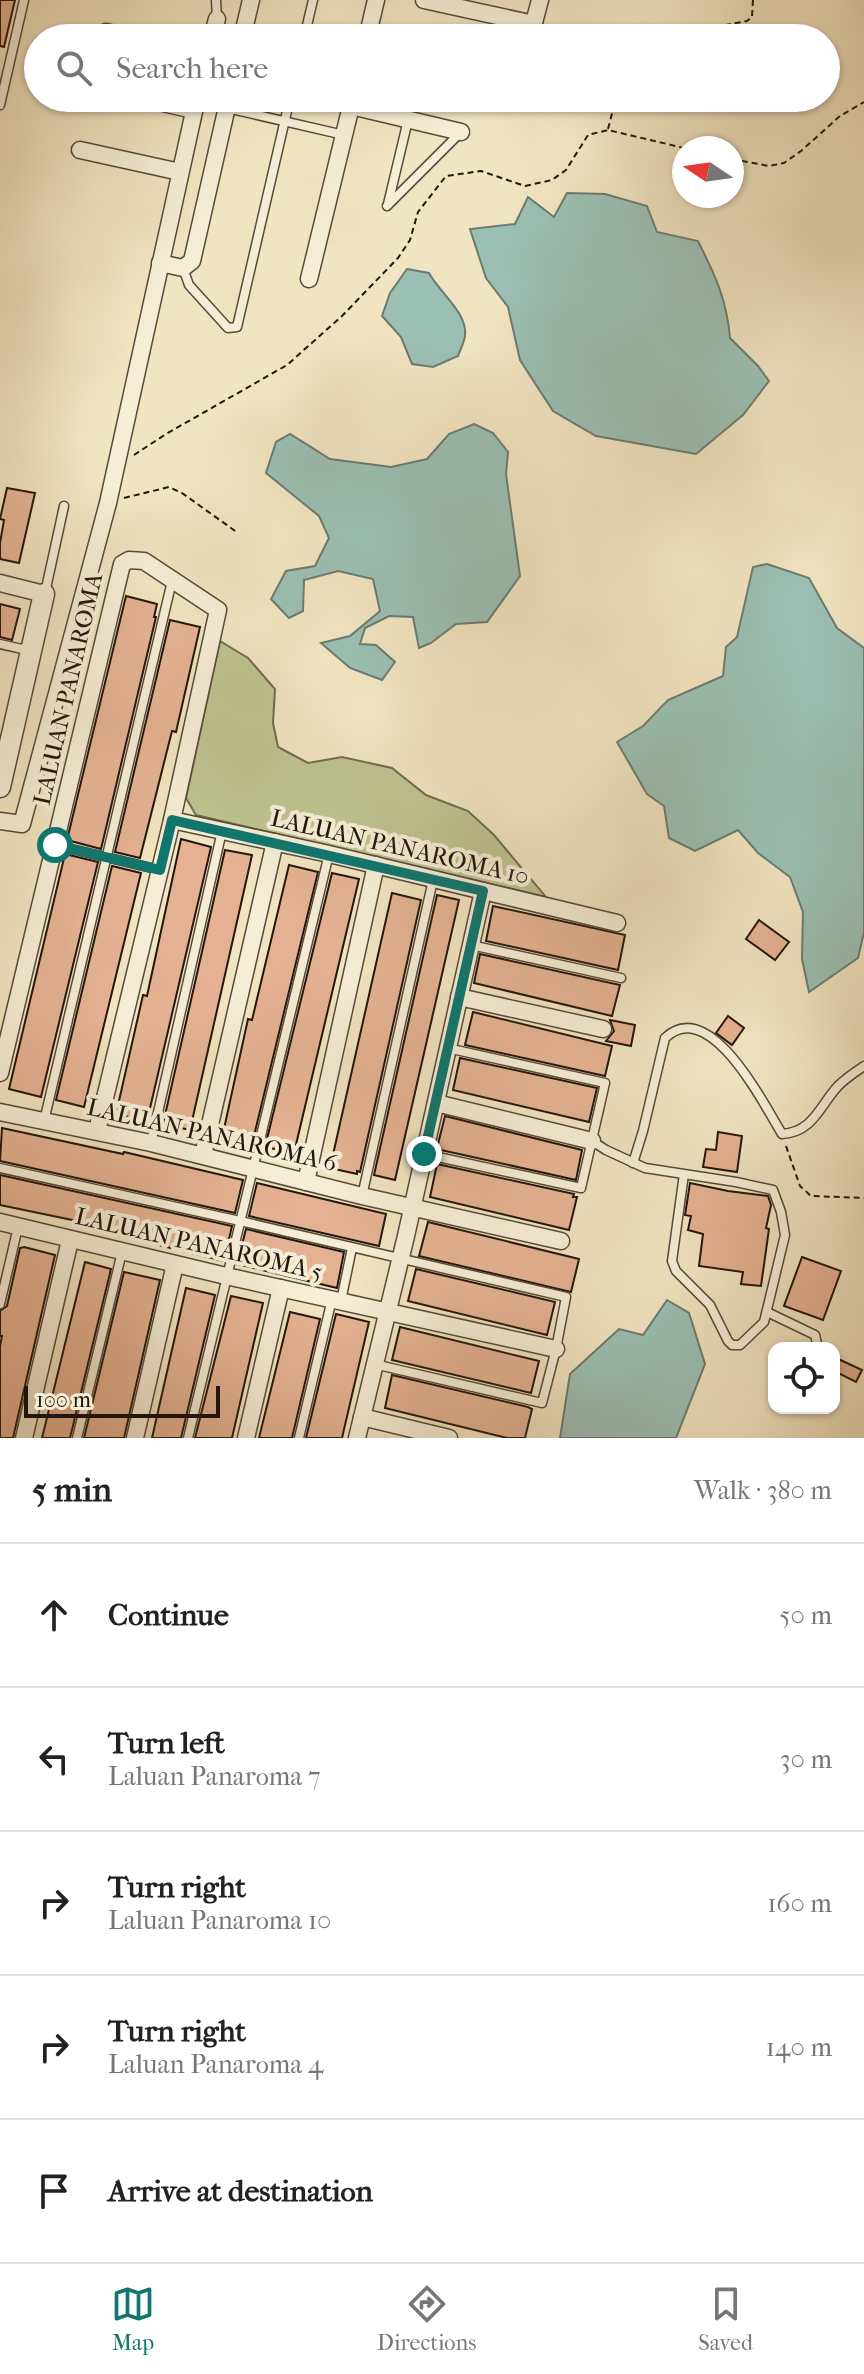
<!DOCTYPE html>
<html lang="en">
<head>
<meta charset="utf-8">
<style>
  :root { --surface:#fff; --page:#f2f2f2; --text:#222; --muted:#767676; --line:#e0e0e0; --accent:#0f766e }
  body { margin:0; font-family:"IM FELL French Canon",serif; background:var(--page); color:var(--text) }
  .controls { position:absolute; right:24px; bottom:24px; display:grid; overflow:hidden; border-radius:16px; box-shadow:0 2px 6px #0004 }
  .controls button { width:72px; height:72px; display:grid; place-items:center; padding:0; border:0; border-bottom:2px solid var(--line); background:var(--surface); color:var(--text); font:40px sans-serif }
  .compass { position:absolute; left:672px; top:136px; width:72px; height:72px; border-radius:50%; background:var(--surface); box-shadow:0 2px 6px #0004; rotate:283deg }
  .scale { position:absolute; left:24px; bottom:20px; width:196px; box-sizing:border-box; padding-left:8px; border:4px solid #24160d; border-top:0; font-size:22px; line-height:28px; white-space:nowrap; color:#24160d; -webkit-text-stroke:6px #f6edd6; paint-order:stroke }
  .stop { position:absolute; width:24px; height:24px; margin:-18px; border:6px solid #0f766e; border-radius:50%; background:#fff }
  .stop.end { background:#0f766e; border-color:#fff; box-shadow:0 2px 8px #0008 }
  .list { margin:0; padding:0; list-style:none }
  h2 { display:flex; justify-content:space-between; align-items:center; height:104px; margin:0; padding:0 32px; font-size:34px }
  h2 small { font-size:26px; font-weight:400; color:var(--muted) }
  .list li { display:grid; grid-template-columns:52px 1fr auto; gap:24px; align-items:center; box-sizing:border-box; height:144px; padding:0 32px; border-top:2px solid var(--line) }
  .list b { display:block; font-size:30px; white-space:nowrap }
  .list p { margin:0; font-size:26px; white-space:nowrap; color:var(--muted) }
  .list em { font-size:26px; font-style:normal; color:var(--muted) }
  .icon { flex:none; width:44px; height:44px; fill:none; stroke:currentColor; stroke-width:2; stroke-linecap:round; stroke-linejoin:round }
  .map { position:relative; flex:none; width:864px; height:1438px; overflow:hidden }
  .search { position:absolute; background:var(--surface); box-shadow:0 2px 6px #0004; left:24px; right:24px; top:24px; height:88px; display:flex; align-items:center; gap:20px; box-sizing:border-box; padding:0 28px; border-radius:44px; color:var(--muted); font-size:30px }
  .sheet { height:824px; background:var(--surface) }
  nav { display:flex; justify-content:space-around; align-items:center; box-sizing:border-box; height:112px; border-top:2px solid var(--line); background:var(--surface); font-size:22px; color:var(--muted) }
  nav a { display:grid; justify-items:center; gap:4px }
  nav .on { color:var(--accent) }
  .map>svg:first-child { display:block }
  .green { fill:#bdc390; stroke:#706c4e; stroke-width:2 }
  .water { fill:#9bbfb3; stroke:#6b7b71; stroke-width:2 }
  .building { fill:#e4b292; stroke:#24160d; stroke-width:2 }
  .lines { fill:none; stroke-linecap:round; stroke-linejoin:round }
  .service-casing { stroke:#574a3a; stroke-width:11 }
  .minor-casing { stroke:#574a3a; stroke-width:19 }
  .tertiary-casing { stroke:#574a3a; stroke-width:23 }
  .path { stroke:#24160d; stroke-width:2; stroke-dasharray:6 4; stroke-linecap:butt }
  .service { stroke:#f6edd6; stroke-width:8 }
  .minor { stroke:#f6edd6; stroke-width:16 }
  .tertiary { stroke:#f6edd6; stroke-width:20 }
  .route { stroke:#0f766e; stroke-width:10 }
  .labels { text-anchor:middle; stroke-width:8; stroke-linejoin:round; paint-order:stroke }
  .street-label { font-size:24px; fill:#24160d; stroke:#f6edd6 }
</style>
</head>
<body>
<div class="map">
<svg width="864" height="1438" viewBox="0 0 864 1438">
  <rect width="100%" height="100%" fill="#f1e4c0"/>
  <filter id="stains"><feTurbulence type="fractalNoise" baseFrequency=".0025" numOctaves="4"/><feColorMatrix values="0 0 0 0 .2 0 0 0 0 .09 0 0 0 0 .02 0 0 0 .5 -.17"/></filter>
  <radialGradient id="worn" r=".72"><stop offset=".6" stop-color="#630" stop-opacity="0"/><stop offset="1" stop-color="#630" stop-opacity=".3"/></radialGradient>
  <polygon class="green" points="220,641 248,658 275,689 273,723 278,747 308,763 342,757 392,768 426,795 468,811 494,835 546,897 196,815 186,798"/>
  <g class="water">
    <path d="M567,193L605,194L647,206L657,232L698,241C715,275 727,300 730,338L758,366L769,381L743,415L696,454L596,436L553,411L520,360L508,307L486,278L470,229L515,224L528,197L554,217Z"/>
    <path d="M407,269L429,273C439,292 468,313 465,336C464,343 460,350 458,356L433,367L412,364L401,337L382,316L390,293Z"/>
    <polygon points="474,424 493,433 508,452 506,474 520,576 487,622 456,624 431,643 419,648 413,617 389,616 365,628 360,644 376,645 395,662 382,680 350,668 321,643 350,636 380,611 373,579 338,571 304,580 303,611 289,618 271,599 286,571 315,566 329,538 319,516 266,473 276,442 290,434 330,459 391,467 427,459 449,434"/>
    <polygon points="767,564 809,578 837,628 864,648 864,932 858,958 809,992 802,959 803,912 790,877 758,853 738,830 695,851 669,838 664,806 647,794 617,742 643,726 668,700 723,676 726,647 737,637 753,567"/>
    <polygon points="667,1300 689,1313 705,1364 676,1438 560,1438 570,1374 619,1329 643,1335"/>
  </g>
  <g class="building">
    <polygon points="0,0 15,0 4,47 0,46"/>
    <polygon points="7,488 35,493 19,563 0,559 0,543 4,520 0,519"/>
    <polygon points="126,596 157,604 154,617 156,617 101,849 67,840"/>
    <polygon points="0,604 20,609 12,640 0,637"/>
    <polygon points="170,620 200,627 176,732 172,731 140,858 115,852"/>
    <polygon points="181,839 211,847 147,1121 116,1114 143,995 147,996"/>
    <polygon points="225,850 252,855 190,1130 163,1124"/>
    <polygon points="65,854 98,862 41,1097 9,1089"/>
    <polygon points="289,865 318,872 252,1144 222,1138 248,1019 252,1020"/>
    <polygon points="112,866 141,873 84,1107 56,1100"/>
    <polygon points="332,873 359,879 294,1153 265,1147"/>
    <polygon points="392,893 421,900 360,1172 357,1171 357,1174 330,1168"/>
    <polygon points="437,895 459,900 395,1180 374,1175"/>
    <polygon points="493,906 625,935 618,970 486,941"/>
    <polygon points="759,920 789,942 775,960 746,939"/>
    <polygon points="480,954 620,985 612,1016 474,983"/>
    <polygon points="473,1012 612,1046 605,1076 465,1045"/>
    <polygon points="728,1016 744,1028 732,1045 716,1033"/>
    <polygon points="610,1020 635,1025 631,1046 606,1041 614,1031"/>
    <polygon points="460,1058 597,1088 589,1122 453,1090"/>
    <polygon points="445,1116 582,1150 576,1180 441,1150 437,1148"/>
    <polygon points="2,1128 123,1154 124,1152 243,1180 235,1213 0,1161"/>
    <polygon points="718,1132 742,1136 737,1172 703,1167 706,1149 716,1150"/>
    <polygon points="437,1164 574,1194 573,1197 577,1197 569,1230 430,1197"/>
    <polygon points="0,1175 232,1226 224,1261 105,1232 106,1227 0,1205"/>
    <polygon points="257,1183 386,1214 379,1246 249,1216"/>
    <polygon points="690,1183 728,1191 768,1196 771,1205 766,1228 769,1229 761,1286 741,1284 743,1272 699,1266 703,1234 688,1230 691,1216 685,1215"/>
    <polygon points="428,1222 579,1259 571,1292 419,1256"/>
    <polygon points="246,1229 344,1252 337,1288 237,1264"/>
    <polygon points="24,1247 55,1255 13,1438 0,1438 0,1346 2,1336 0,1336 0,1311 7,1306 20,1248"/>
    <polygon points="802,1257 841,1271 823,1320 784,1306"/>
    <polygon points="85,1262 111,1269 70,1438 42,1438"/>
    <polygon points="416,1269 555,1302 547,1335 408,1301"/>
    <polygon points="124,1272 160,1280 124,1438 84,1438"/>
    <polygon points="186,1288 215,1295 181,1438 152,1438"/>
    <polygon points="231,1296 263,1303 232,1438 195,1438"/>
    <polygon points="290,1312 320,1319 292,1438 259,1438"/>
    <polygon points="336,1314 369,1322 342,1438 306,1438"/>
    <polygon points="400,1327 539,1361 531,1393 392,1360"/>
    <polygon points="834,1357 862,1370 856,1382 834,1371"/>
    <polygon points="392,1375 528,1407 532,1409 525,1438 507,1438 385,1408"/>
  </g>
  <g class="lines">
    <g class="service-casing">
      <g id="service">
        <polyline points="216,0 217,19"/>
        <polyline points="304,38 313,0"/>
        <polyline points="123,98 193,114"/>
        <polyline points="0,105 24,0"/>
        <polyline points="227,108 344,135"/>
        <polyline points="388,204 408,120"/>
        <polyline points="387,206 460,133"/>
        <polyline points="183,268 189,285 228,328 237,327 290,98"/>
        <polyline points="45,593 64,506"/>
        <polyline points="0,644 31,651"/>
        <polyline points="55,845 160,870"/>
        <polyline points="471,945 621,978"/>
        <polyline points="44,1121 172,581"/>
        <polyline points="592,1141 606,1150 645,1168 736,1182 773,1190 781,1212 785,1235 764,1322 740,1345 732,1345 728,1341 710,1305 676,1271 672,1261 684,1174"/>
        <polyline points="151,1143 222,831"/>
        <polyline points="424,1154 581,1188 605,1083 447,1048"/>
        <path d="M633,1163L643,1131L665,1038C710,995 764,1105 782,1134C813,1132 819,1107 838,1086C846,1078 855,1072 864,1066"/>
        <polyline points="0,1168 240,1221 566,1297 556,1349 542,1403 374,1364"/>
        <polyline points="362,1196 433,880"/>
        <polyline points="341,1301 352,1248"/>
        <polyline points="0,1304 18,1227"/>
        <polyline points="767,1312 815,1335 818,1348"/>
        <polyline points="77,1438 122,1252"/>
        <polyline points="188,1438 329,854"/>
        <polyline points="299,1438 332,1299"/>
      </g>
    </g>
    <g class="minor-casing">
      <g id="minor">
        <polyline points="424,0 534,24"/>
        <polyline points="106,32 132,38"/>
        <polyline points="212,38 217,19"/>
        <polyline points="242,38 251,0"/>
        <polyline points="367,38 376,0"/>
        <polyline points="530,38 540,0"/>
        <polyline points="351,106 461,132"/>
        <polyline points="80,150 180,172"/>
        <polyline points="160,263 183,268 192,261 229,98"/>
        <polyline points="309,279 353,98"/>
        <polyline points="0,583 44,594"/>
        <polyline points="172,820 329,854 617,923"/>
        <polyline points="0,821 22,824 108,503 197,98"/>
        <polyline points="459,997 603,1029"/>
        <polyline points="0,1073 122,564 129,560 144,561 218,610 172,820 97,1131"/>
        <polyline points="436,1103 592,1141"/>
        <polyline points="0,1112 151,1143 362,1196 561,1241"/>
        <polyline points="203,1155 275,842"/>
        <polyline points="306,1182 376,865"/>
        <polyline points="0,1222 226,1276 556,1349"/>
        <polyline points="362,1417 449,1438"/>
        <polyline points="24,1438 70,1240"/>
        <polyline points="135,1438 175,1264"/>
        <polyline points="246,1438 281,1288"/>
        <polyline points="357,1438 406,1236 483,891"/>
      </g>
    </g>
    <g class="tertiary-casing">
      <polyline id="tertiary" points="0,787 44,594"/>
    </g>
    <g class="path">
      <polyline points="656,38 747,21 752,17 753,0"/>
      <polyline points="608,129 616,98"/>
      <polyline points="732,159 769,166 784,163 801,151 840,116 864,102"/>
      <polyline points="134,455 166,434 287,365 342,316 398,258 410,240 418,212 446,176 481,171 525,186 552,180 566,170 588,135 608,130 684,148"/>
      <polyline points="124,498 169,487 182,493 238,533"/>
      <polyline points="786,1146 800,1186 811,1196 864,1198"/>
    </g>
    <use href="#service" class="service"/>
    <use href="#minor" class="minor"/>
    <use href="#tertiary" class="tertiary"/>
  </g>
  <g class="lines">
    <polyline class="route" points="55,845 160,870 172,820 483,891 424,1154"/>
  </g>
  <g class="labels">
    <g class="street-label">
      <text transform="translate(68 689) rotate(-77)" y="8">LALUAN PANAROMA</text>
      <text transform="translate(400 847) rotate(13)" y="8">LALUAN PANAROMA 10</text>
      <text transform="translate(212 1135) rotate(13)" y="8">LALUAN PANAROMA 6</text>
      <text transform="translate(199 1244) rotate(13)" y="8">LALUAN PANAROMA 5</text>
    </g>
  </g>
  <rect width="100%" height="100%" filter="url(#stains)"/>
  <rect width="100%" height="100%" fill="url(#worn)"/>
</svg>
<div class="controls">
<button><svg class="icon" aria-label="locate" viewBox="0 0 24 24"><circle cx="12" cy="12" r="6"/><path d="M12 2v4M12 18v4M2 12h4M18 12h4"/></svg></button>
</div>
<svg class="compass" viewBox="-18 -18 36 36"><path d="M0-13l5 13h-10z" fill="#e53935"/><path d="M0 13l5-13h-10z" fill="#767676"/></svg>
<div class="scale">100 m</div>
<div class="stop" style="left:55px;top:845px"></div>
<div class="stop end" style="left:424px;top:1154px"></div>
<div class="search"><svg class="icon" aria-label="search" viewBox="0 0 24 24"><circle cx="10" cy="10" r="6"/><path d="M15 15l6 6"/></svg>Search here</div>
</div>
<section class="sheet">
<h2>5 min<small>Walk · 380 m</small></h2>
<ul class="list">
<li><svg class="icon" aria-label="ahead" viewBox="0 0 24 24"><path d="M12 20V5M6 11l6-6 6 6"/></svg><div><b>Continue</b></div><em>50 m</em></li>
<li><svg class="icon" aria-label="left" viewBox="0 0 24 24"><path d="M17 20v-9H6M10 6l-5 5 5 5"/></svg><div><b>Turn left</b><p>Laluan Panaroma 7</p></div><em>30 m</em></li>
<li><svg class="icon" aria-label="right" viewBox="0 0 24 24"><path d="M7 20v-9h11M14 6l5 5-5 5"/></svg><div><b>Turn right</b><p>Laluan Panaroma 10</p></div><em>160 m</em></li>
<li><svg class="icon" aria-label="right" viewBox="0 0 24 24"><path d="M7 20v-9h11M14 6l5 5-5 5"/></svg><div><b>Turn right</b><p>Laluan Panaroma 4</p></div><em>140 m</em></li>
<li><svg class="icon" aria-label="arrive" viewBox="0 0 24 24"><path d="M6 21V4h12l-3 4 3 4H6"/></svg><div><b>Arrive at destination</b></div></li>
</ul>
</section>
<nav>
<a class="on"><svg class="icon" aria-label="map" viewBox="0 0 24 24"><path d="M3 6l6-2 6 2 6-2v14l-6 2-6-2-6 2zM9 4v14M15 6v14"/></svg>Map</a>
<a><svg class="icon" aria-label="directions" viewBox="0 0 24 24"><path d="M12 3l9 9-9 9-9-9zM9 14v-3h6M13 9l2 2-2 2"/></svg>Directions</a>
<a><svg class="icon" aria-label="saved" viewBox="0 0 24 24"><path d="M7 4h10v16l-5-4-5 4z"/></svg>Saved</a>
</nav>
</body>
</html>
